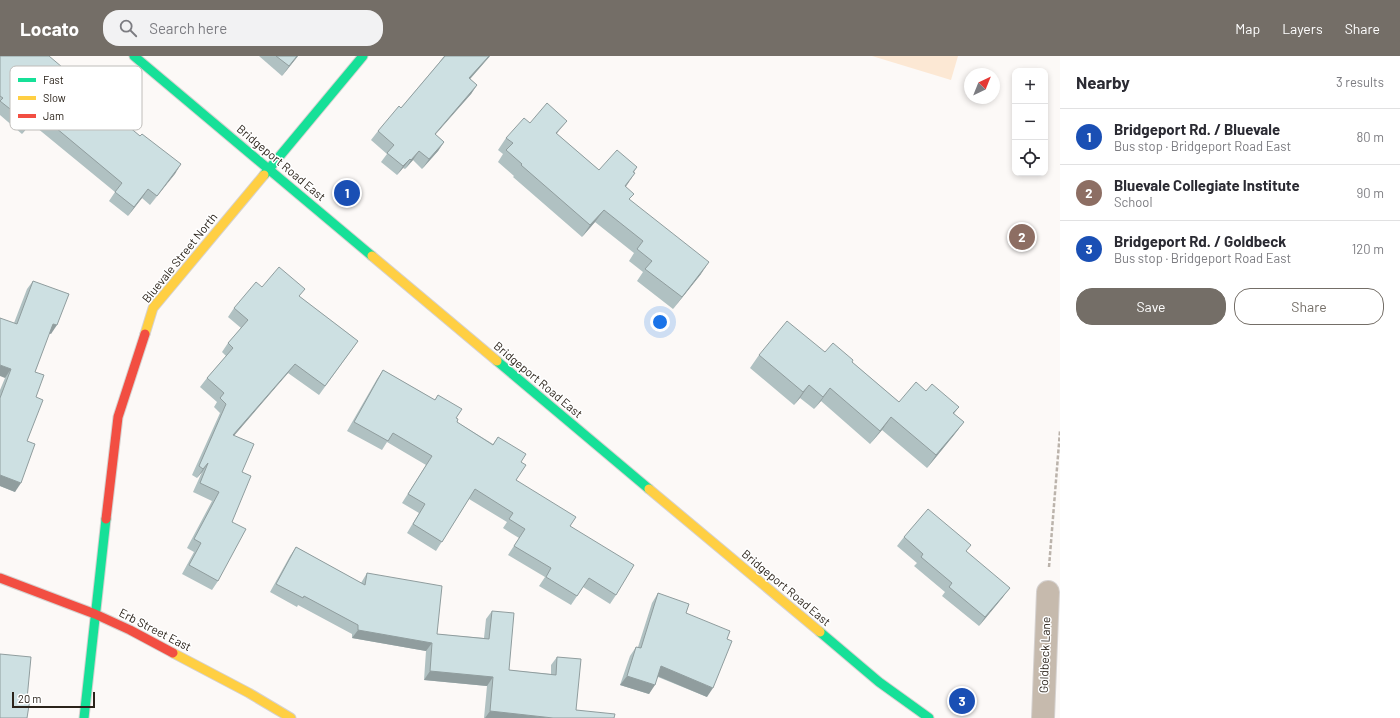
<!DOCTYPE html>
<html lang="en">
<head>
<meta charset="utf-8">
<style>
  :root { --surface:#fff; --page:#f2f2f3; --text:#2b2b33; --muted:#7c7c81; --line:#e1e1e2; --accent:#746e67 }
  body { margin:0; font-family:Barlow,sans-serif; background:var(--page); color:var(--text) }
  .controls { position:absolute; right:12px; top:12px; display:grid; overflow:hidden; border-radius:8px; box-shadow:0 2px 6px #0003 }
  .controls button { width:36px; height:36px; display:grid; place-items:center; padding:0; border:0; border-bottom:1px solid var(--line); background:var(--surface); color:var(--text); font:20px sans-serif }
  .compass { position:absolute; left:964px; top:12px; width:36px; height:36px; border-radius:50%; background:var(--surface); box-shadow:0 2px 6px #0003; rotate:43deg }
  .scale { position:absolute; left:12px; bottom:10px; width:83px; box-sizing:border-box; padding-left:4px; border:2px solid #2b231a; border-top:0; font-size:11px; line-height:14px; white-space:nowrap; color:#2b231a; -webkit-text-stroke:3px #fff; paint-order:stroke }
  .you { position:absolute; left:660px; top:266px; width:14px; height:14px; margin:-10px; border:3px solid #fff; border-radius:50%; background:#1a73e8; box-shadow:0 0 0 6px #1a73e833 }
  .badge { display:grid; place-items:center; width:26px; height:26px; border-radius:50%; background:var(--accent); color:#fff; font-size:13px; font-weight:700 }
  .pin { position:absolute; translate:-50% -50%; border:2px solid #fff; box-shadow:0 1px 4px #0006 }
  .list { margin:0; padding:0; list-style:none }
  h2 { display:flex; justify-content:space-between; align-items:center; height:52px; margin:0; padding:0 16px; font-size:17px }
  h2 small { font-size:13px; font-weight:400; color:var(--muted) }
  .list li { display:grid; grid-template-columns:26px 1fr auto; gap:12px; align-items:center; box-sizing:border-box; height:56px; padding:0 16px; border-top:1px solid var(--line) }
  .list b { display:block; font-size:15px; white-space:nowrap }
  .list p { margin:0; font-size:13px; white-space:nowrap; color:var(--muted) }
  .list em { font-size:13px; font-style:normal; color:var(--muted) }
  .actions { display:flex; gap:8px; padding:12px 16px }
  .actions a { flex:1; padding:9px 0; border:1px solid var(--accent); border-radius:16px; text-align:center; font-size:14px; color:var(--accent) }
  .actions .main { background:var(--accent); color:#fff }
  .icon { flex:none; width:22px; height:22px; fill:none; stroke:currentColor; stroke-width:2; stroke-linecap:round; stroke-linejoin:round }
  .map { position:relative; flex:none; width:1060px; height:662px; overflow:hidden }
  header { display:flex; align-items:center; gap:24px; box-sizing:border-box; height:56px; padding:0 20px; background:var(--accent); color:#fff }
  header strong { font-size:19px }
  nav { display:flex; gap:22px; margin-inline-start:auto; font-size:14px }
  .search { width:280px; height:36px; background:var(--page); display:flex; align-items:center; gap:10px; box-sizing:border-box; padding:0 14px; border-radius:16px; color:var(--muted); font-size:15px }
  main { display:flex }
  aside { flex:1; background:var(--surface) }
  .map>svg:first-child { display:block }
  .green { fill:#fce8d4 }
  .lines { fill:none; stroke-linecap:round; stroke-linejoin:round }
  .street-casing { stroke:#d6d2d0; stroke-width:24 }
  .fast-casing { stroke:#d6d2d0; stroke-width:11 }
  .slow-casing { stroke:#d6d2d0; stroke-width:11 }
  .jam-casing { stroke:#d6d2d0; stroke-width:11 }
  .path { stroke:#bbb3ab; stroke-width:2.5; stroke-dasharray:4 2; stroke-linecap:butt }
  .street { stroke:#c6baad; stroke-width:22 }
  .fast { stroke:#16e098; stroke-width:9 }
  .slow { stroke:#ffcf43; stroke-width:9 }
  .jam { stroke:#f24e42; stroke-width:9 }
  .wall { fill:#b0c1c2 }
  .shaded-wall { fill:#909d9e }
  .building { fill:#cde0e2; stroke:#909d9e }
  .labels { text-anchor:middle; stroke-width:3; stroke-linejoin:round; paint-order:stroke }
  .street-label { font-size:12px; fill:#2b231a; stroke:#fff }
  .key { fill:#fff; stroke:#bfbdba; stroke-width:1 }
  .key-label { font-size:11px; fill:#2b231a }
</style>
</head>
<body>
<header>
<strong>Locato</strong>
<div class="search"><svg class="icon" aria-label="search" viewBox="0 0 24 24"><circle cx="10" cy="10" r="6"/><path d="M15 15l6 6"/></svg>Search here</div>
<nav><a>Map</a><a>Layers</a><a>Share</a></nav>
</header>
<main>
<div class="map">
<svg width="1060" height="662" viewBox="0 0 1060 662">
  <rect width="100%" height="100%" fill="#fcf9f7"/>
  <polygon class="green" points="872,0 958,0 951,24"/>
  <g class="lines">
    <g class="street-casing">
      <polyline id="street" points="1043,662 1048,536"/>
    </g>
    <g class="fast-casing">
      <g id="fast">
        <polyline points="134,0 372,200"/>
        <polyline points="264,119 363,0"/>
        <polyline points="497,305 649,433"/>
        <polyline points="820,576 879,626 929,662"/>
        <polyline points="84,662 106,463"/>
      </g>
    </g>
    <g class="slow-casing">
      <g id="slow">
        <polyline points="372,200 497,305"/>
        <polyline points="145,278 153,252 264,119"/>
        <polyline points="649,433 820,576"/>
        <polyline points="173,597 249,637 291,662"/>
      </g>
    </g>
    <g class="jam-casing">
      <g id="jam">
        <polyline points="106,463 118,361 145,278"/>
        <polyline points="0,522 95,558 130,574 173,597"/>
      </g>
    </g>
    <polyline class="path" points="1049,511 1060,375"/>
    <use href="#street" class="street"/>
    <use href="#fast" class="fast"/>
    <use href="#slow" class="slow"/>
    <use href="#jam" class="jam"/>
  </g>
  <g class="wall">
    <polygon points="0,0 80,31 140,80 181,108 150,149 142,142 128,160 109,145 115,136 31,67 22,78 0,59"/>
    <polygon points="259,0 298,0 282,20"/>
    <polygon points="444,0 490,0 470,23 477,29 471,38 435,78 444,86 438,95 422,113 413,104 405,113 403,112 397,119 381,106 387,98 371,84 378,75 401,52 438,8"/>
    <polygon points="530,67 557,78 599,114 637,111 626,130 630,144 701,218 673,253 637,225 643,216 629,205 634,197 595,166 582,181 513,121 514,120 498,106 503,98 498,94 506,82"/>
    <polygon points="33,225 51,278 49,277 35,316 36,341 27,385 15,436 0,430 0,334 5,322 14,267 27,233"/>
    <polygon points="262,231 300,241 358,285 319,339 288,317 234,379 242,416 232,466 218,525 212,534 182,518 194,496 187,492 212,445 193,436 202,416 197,422 192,419 220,357 214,351 217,346 200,331 207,322 226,300 222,296 228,287 241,272 228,261 234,252"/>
    <polygon points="825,296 852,306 899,346 926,335 959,351 954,358 964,366 954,379 927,412 882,374 870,388 821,345 814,353 800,342 794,349 750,312 759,299"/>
    <polygon points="383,314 435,344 438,339 456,362 457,366 493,388 498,381 521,406 516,424 570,470 616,539 610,548 583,531 571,549 539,530 545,521 508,499 519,482 503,472 507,466 469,443 436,495 407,477 419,457 402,447 426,409 387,386 382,394 347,375 377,323"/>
    <polygon points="904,481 966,495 1003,541 979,570 942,540 945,536 914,510 917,507 897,490"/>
    <polygon points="296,491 361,527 367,517 437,578 484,582 486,563 492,555 509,614 551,618 551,609 557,601 576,654 614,662 484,662 487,630 424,624 426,595 352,582 352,578 298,549 297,551 270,536 290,500"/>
    <polygon points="658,537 686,557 707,641 658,621 649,638 620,629 630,600 636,591 638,591 652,547"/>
  </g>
  <g class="shaded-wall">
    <polygon points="297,0 298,0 282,20 289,10"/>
    <polygon points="489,0 490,0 463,31 469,22"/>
    <polygon points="477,29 471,38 428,87 435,78"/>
    <polygon points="38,57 31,67 22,78 29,68"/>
    <polygon points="567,65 558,76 548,89 556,77"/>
    <polygon points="444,86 438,95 422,113 429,103"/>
    <polygon points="419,95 413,104 405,113 411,104"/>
    <polygon points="410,103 403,112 397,119 403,110"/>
    <polygon points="181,108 175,118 150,149 157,140"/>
    <polygon points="635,117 627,129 617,141 625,130"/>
    <polygon points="148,133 142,142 128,160 134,151"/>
    <polygon points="604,154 595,166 582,181 590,169"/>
    <polygon points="709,206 701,218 673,253 682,241"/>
    <polygon points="53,268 57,269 51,278 47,276"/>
    <polygon points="295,308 288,317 227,388 233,379"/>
    <polygon points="0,309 11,313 5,322 0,320"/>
    <polygon points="809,329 800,342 794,349 803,336"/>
    <polygon points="830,332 821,345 814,353 823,341"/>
    <polygon points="891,361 882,374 870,388 880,375"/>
    <polygon points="964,366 954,379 927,412 936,399"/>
    <polygon points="208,407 202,416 197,422 203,413"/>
    <polygon points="0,419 21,427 15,436 0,430"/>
    <polygon points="1010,532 1003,541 979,570 985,561"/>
    <polygon points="358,574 432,587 426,595 352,582"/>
    <polygon points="661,610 713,632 707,641 655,619"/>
    <polygon points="430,615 493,621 487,630 424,624"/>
    <polygon points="627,620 655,629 649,638 620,629"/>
    <polygon points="490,655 553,662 485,662"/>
  </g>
  <g class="building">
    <polygon points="0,0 49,0 82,28 80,30 140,80 142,78 181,108 157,140 148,133 134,151 115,136 122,127 38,57 29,68 0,45 3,42 0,40"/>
    <polygon points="276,0 297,0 289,10"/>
    <polygon points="445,0 489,0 469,22 477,29 435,78 444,86 429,103 419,95 411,104 410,103 403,110 387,97 394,89 378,75 399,50 401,52"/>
    <polygon points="547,47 567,65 556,77 599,114 617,94 637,111 633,116 635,117 625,130 634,138 629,143 709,206 682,241 645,213 652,205 637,193 643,185 604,154 590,169 521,109 522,108 506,94 513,87 506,82 524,62 530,67"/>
    <polygon points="279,211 305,233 299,240 358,285 325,330 295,308 233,379 254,388 242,416 251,420 232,466 246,473 218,525 189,509 201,487 194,483 219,436 200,427 208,407 203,413 199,410 226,348 220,342 224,337 207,322 233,292 228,287 248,264 234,252 256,226 262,231"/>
    <polygon points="33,225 69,238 57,269 53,268 35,316 44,319 36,341 43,344 27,385 35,388 21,427 0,419 0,342 11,313 0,309 0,262 17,268"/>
    <polygon points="787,265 825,296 833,287 853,304 852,306 899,346 916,326 926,335 932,328 959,351 953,357 964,366 936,399 891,361 880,375 830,332 823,341 809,329 803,336 759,299"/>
    <polygon points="383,314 435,344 438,339 462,353 456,362 458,363 457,366 493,389 498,381 526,398 521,406 526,409 516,424 576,461 570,470 634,509 616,539 589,522 577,540 546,521 551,512 514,490 525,473 509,463 513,457 475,433 442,486 413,468 425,448 408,438 432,400 393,377 388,385 354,366"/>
    <polygon points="928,453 971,489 966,495 1010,532 985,561 949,531 952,527 921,501 923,498 904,481"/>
    <polygon points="296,491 365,529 367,517 442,530 437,578 489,583 492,555 514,557 509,614 556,619 557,601 581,603 576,654 615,658 614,662 553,662 490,655 493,621 430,615 432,587 358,574 358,569 304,540 303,542 276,528"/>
    <polygon points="658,537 689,548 686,557 730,575 727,583 732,585 713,632 661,610 655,629 627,620 636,591 641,592"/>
    <polygon points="0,598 31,601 27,643 30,643 27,662 0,662"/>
  </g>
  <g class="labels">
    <g class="street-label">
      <text transform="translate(281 107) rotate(40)" y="4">Bridgeport Road East</text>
      <text transform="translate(180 202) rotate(-51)" y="4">Bluevale Street North</text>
      <text transform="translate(538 324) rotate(40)" y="4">Bridgeport Road East</text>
      <text transform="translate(786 532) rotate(40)" y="4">Bridgeport Road East</text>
      <text transform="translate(155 574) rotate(27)" y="4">Erb Street East</text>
      <text transform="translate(1045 599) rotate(-88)" y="4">Goldbeck Lane</text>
    </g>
  </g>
  <rect x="10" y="10" width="132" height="64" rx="6" class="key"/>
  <rect x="18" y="22" width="18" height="4" fill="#16e098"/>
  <rect x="18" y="40" width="18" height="4" fill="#ffcf43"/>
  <rect x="18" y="58" width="18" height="4" fill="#f24e42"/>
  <g class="key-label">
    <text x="43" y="28">Fast</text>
    <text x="43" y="46">Slow</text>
    <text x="43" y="64">Jam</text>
  </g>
</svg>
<div class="controls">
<button>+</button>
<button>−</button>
<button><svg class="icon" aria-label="locate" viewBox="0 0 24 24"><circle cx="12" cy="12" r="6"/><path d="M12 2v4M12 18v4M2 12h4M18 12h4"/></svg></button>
</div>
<svg class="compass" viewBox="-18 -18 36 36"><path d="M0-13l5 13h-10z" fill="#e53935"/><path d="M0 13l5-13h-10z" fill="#7c7c81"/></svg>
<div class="scale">20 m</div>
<div class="you"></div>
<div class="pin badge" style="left:347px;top:137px;background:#1a4fb4">1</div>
<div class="pin badge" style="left:1022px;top:181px;background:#8d6e63">2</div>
<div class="pin badge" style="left:962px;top:645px;background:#1a4fb4">3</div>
</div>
<aside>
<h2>Nearby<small>3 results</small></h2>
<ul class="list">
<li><span class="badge" style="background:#1a4fb4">1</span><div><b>Bridgeport Rd. / Bluevale</b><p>Bus stop · Bridgeport Road East</p></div><em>80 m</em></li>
<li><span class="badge" style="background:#8d6e63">2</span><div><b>Bluevale Collegiate Institute</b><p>School</p></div><em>90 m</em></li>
<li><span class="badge" style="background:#1a4fb4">3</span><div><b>Bridgeport Rd. / Goldbeck</b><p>Bus stop · Bridgeport Road East</p></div><em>120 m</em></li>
</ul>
<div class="actions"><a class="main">Save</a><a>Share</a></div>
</aside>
</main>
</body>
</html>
